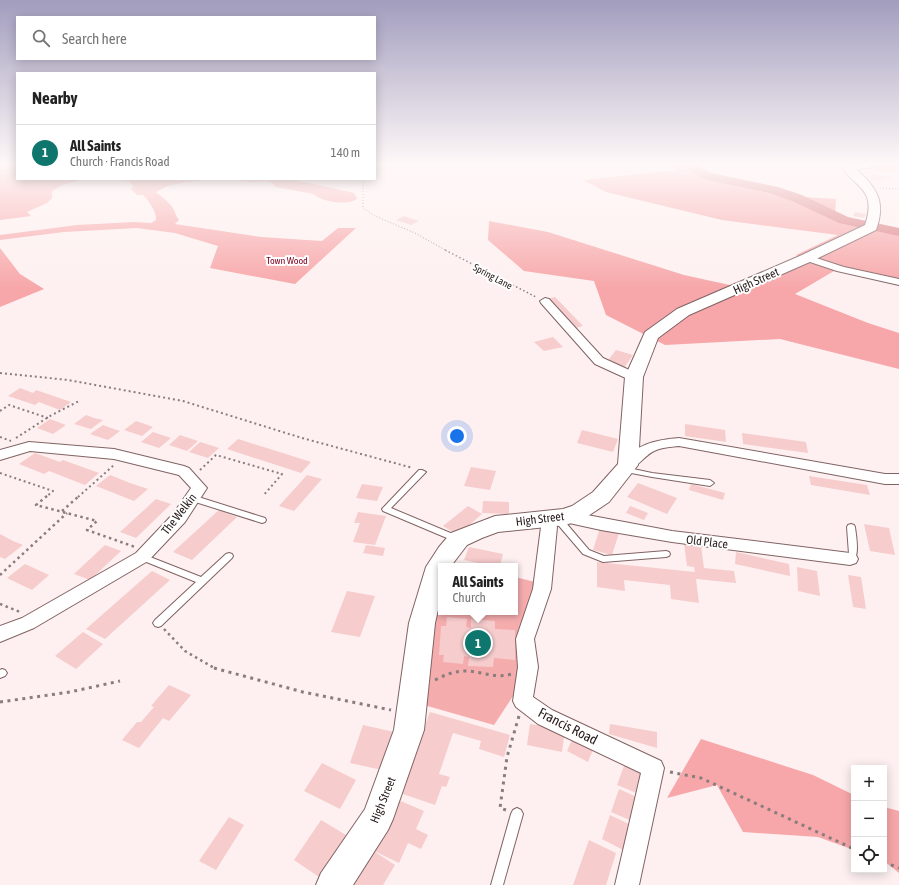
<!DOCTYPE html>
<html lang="en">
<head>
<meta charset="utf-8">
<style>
  :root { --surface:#fff; --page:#f6f6f6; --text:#222; --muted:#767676; --line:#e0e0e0; --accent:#0f766e }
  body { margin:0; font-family:"Asap Condensed",sans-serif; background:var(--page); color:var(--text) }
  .controls { position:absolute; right:12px; bottom:12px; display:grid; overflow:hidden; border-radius:0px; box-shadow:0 2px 10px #0003 }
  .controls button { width:36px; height:36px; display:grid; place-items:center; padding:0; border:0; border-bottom:1px solid var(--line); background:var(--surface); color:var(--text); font:20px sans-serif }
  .you { position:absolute; left:457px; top:436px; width:14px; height:14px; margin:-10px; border:3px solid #fff; border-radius:50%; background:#1a73e8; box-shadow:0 0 0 6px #1a73e833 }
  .badge { display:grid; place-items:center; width:26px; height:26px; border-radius:50%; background:var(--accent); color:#fff; font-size:13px; font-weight:700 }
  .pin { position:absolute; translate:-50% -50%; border:2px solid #fff; box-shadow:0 1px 4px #0006 }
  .popup { position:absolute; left:438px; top:563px; width:80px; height:52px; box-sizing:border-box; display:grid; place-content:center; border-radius:0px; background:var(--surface); filter:drop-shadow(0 1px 3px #0005); font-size:13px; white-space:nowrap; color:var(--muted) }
  .popup b { font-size:15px; color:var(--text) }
  .popup::after { content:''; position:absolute; left:50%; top:100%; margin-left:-8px; border:8px solid transparent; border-top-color:var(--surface) }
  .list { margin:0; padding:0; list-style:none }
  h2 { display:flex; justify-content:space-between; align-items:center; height:52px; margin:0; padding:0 16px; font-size:17px }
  h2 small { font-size:13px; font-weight:400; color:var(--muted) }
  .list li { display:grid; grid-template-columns:26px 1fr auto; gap:12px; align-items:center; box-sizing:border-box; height:56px; padding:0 16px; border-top:1px solid var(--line) }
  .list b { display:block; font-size:15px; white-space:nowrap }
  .list p { margin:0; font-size:13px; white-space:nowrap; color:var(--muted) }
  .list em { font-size:13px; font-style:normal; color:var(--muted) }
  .icon { flex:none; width:22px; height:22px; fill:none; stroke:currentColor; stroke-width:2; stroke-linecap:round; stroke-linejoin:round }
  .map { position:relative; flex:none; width:899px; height:885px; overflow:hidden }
  .search { position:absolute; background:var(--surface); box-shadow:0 2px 10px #0003; left:16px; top:16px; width:360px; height:44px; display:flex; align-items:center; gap:10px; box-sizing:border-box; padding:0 14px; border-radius:0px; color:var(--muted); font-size:15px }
  .panel { position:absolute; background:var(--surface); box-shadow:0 2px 10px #0003; left:16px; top:72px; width:360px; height:108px; border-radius:0px }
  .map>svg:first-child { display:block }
  .green { fill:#f5acad }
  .forest { fill:#f7a7a9 }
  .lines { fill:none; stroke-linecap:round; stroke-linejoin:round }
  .river { fill:#da7b7f; fill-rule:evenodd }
  .building { fill:#f6cccd }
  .lane-casing { stroke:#816363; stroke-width:2 }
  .street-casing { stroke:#816363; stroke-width:2 }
  .secondary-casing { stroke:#816363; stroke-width:2 }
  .path-far4 { stroke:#8a7d7d; stroke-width:1; stroke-dasharray:1 2; stroke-linecap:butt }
  .path-far3 { stroke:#8a7d7d; stroke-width:1.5; stroke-dasharray:1.5 2.5; stroke-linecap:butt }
  .path-far2 { stroke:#8a7d7d; stroke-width:2; stroke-dasharray:2 3; stroke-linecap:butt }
  .path-far1 { stroke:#8a7d7d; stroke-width:2.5; stroke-dasharray:2.5 3.5; stroke-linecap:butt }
  .path { stroke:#8a7d7d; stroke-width:3; stroke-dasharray:3 4.5; stroke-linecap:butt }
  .lane { fill:#fff; fill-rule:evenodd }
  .street { fill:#fff; fill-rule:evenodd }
  .secondary { fill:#fff; fill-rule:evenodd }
  .labels { text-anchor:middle; stroke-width:4; stroke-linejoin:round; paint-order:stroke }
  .far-park-label { font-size:10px; fill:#7f0623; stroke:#fff }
  .far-street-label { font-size:10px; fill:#281c1c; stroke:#fff }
  .street-label { font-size:12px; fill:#281c1c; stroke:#fff }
  .near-street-label { font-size:14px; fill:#281c1c; stroke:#fff }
</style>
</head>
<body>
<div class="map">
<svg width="899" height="885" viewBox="0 0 899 885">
  <rect width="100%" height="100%" fill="#fef0f0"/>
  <polygon class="green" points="515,577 539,583 521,684 494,725 424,705 427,664 438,601 441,595 441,612 515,612"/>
  <g class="forest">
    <polygon points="0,164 17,164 17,179 84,179 62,185 52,191 52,198 47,203 27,212 31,216 0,220"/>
    <polygon points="670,164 694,164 715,177 740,179 804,197 836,199 835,215 899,230 899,285 834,271 795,294 868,323 899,333 899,369 780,339 665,345 606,315 594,281 524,271 488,240 489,221 548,232 684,275 748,289 807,262 796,255 838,235 722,220 606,192 583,180 678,170"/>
    <polygon points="872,164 899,164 899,170 884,172 864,168"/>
    <path d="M115,179H291L354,193L357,199C347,206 323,202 313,194L276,187L271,182L264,181L252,182L237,180H204L187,182L167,186L156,192C162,197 169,202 173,208C175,212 176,216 179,220L175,224L261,237L322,241L338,228H356L295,284L210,268L218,246L175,233L137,228L64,232L0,240V235L77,225L134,222L151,223L156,220C157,213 149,201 143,195H137L131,189L134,186L128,181Z"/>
    <polygon points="0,248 20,274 44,289 0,307"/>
    <polygon points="701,739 813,775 854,795 854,850 818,837 743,832 717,785 667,798"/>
    <polygon points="884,807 899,811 899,873 884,861"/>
  </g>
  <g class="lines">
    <polygon class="river" points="681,164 695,164 711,173 778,187 802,195 848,217 899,228 899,236 839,223 792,201 770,193 703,179"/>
  </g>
  <g class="building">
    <polygon points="819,164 830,164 825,168 816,166"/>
    <polygon points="871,174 891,177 892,179 882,178 883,181 871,180"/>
    <polygon points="855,212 866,214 864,218 853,216"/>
    <polygon points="404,216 419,221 411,225 396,220"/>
    <polygon points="555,297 583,326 575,328 547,299"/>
    <polygon points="553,337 563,347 544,351 534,342"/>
    <polygon points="616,350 633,355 624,368 606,363"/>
    <polygon points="20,388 33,393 36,390 71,402 60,410 39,402 35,405 8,396"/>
    <polygon points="86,415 94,418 103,420 91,429 74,424"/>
    <polygon points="50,419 66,425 53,434 37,428"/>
    <polygon points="136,421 145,424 153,427 142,436 124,430"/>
    <polygon points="685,424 725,430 726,442 685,436"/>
    <polygon points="103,425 111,428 120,431 108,440 90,434"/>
    <polygon points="582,430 618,439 613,452 577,443"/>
    <polygon points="153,432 171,438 159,448 141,442"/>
    <polygon points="742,433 806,442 808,453 743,444"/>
    <polygon points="180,435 198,441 187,451 169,445"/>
    <polygon points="238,439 286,454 311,462 301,473 227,449"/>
    <polygon points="200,442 210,445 219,448 208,458 189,452"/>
    <polygon points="35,453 60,462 63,460 99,473 85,485 49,471 44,474 19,464"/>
    <polygon points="471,467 496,471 490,490 464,486"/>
    <polygon points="110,475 130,483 148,489 134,501 96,486"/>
    <polygon points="307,475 322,479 294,511 279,506"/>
    <polygon points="809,476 867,485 870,495 811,485"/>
    <polygon points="638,483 677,498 667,514 627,497"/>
    <polygon points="362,484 383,487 377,501 356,498"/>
    <polygon points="691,484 725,493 723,500 689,490"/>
    <polygon points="156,499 171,504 136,538 120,532"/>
    <polygon points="483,501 509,502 509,514 482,513"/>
    <polygon points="468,506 482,514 458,535 443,526"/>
    <polygon points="630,506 648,513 644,520 626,513"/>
    <polygon points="219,510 237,517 192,560 173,552"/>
    <polygon points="358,512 386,516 375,545 353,542 360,523 354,523"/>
    <polygon points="864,524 889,528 895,555 870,551"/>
    <polygon points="600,528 619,533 612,555 593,550"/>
    <polygon points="0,534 13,541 23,545 5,559 0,557"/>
    <polygon points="684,543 701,545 704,568 734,571 736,583 696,579 699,603 671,599 670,585 624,580 625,591 597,587 597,562 695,572 694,567 687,566"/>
    <polygon points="105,545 121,551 90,580 74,574"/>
    <polygon points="366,545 385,548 383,556 363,553"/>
    <polygon points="469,547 503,554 500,566 492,566 464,560"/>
    <polygon points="736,552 789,564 790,576 735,564"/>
    <polygon points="25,564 49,575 32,590 7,578"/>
    <polygon points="797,567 817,571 820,596 798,591"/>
    <polygon points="152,571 170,580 105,639 86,629"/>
    <polygon points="848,575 861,577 866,609 853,607"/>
    <polygon points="347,591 375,596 360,637 331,632"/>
    <polygon points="447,617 467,619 466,627 471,628 471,619 495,621 495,629 515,630 515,660 494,658 493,667 468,666 469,657 464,656 463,664 443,662 444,655 439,655 441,626 446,626"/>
    <polygon points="83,632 103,644 76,669 55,656"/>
    <polygon points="169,685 191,695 169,721 163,718 139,748 122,740 137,722 141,722 154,707 151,706"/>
    <polygon points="430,712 510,735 504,757 479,749 481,741 453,733 439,774 450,777 446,787 442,786 435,805 400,793"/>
    <polygon points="530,724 565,730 562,752 527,745"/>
    <polygon points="610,724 657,732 657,748 609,734"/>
    <polygon points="363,725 394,732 382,770 350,763"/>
    <polygon points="574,735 595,745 588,762 567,751"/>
    <polygon points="322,763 356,780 340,809 304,791"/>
    <polygon points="625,763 646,772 639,794 617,785"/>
    <polygon points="619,789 641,799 634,822 611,812"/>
    <polygon points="396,799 424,811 416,829 428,835 421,849 408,843 399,863 370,849"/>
    <polygon points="610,815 633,826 625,851 602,839"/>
    <polygon points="229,817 244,825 216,870 199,861"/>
    <polygon points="321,820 346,835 319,877 294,860"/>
    <polygon points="589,840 616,853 606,885 573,885"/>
    <polygon points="369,848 395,865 383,885 346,885"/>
  </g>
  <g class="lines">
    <g class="lane-casing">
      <g id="lane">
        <polygon points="621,467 624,467 652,473 710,480 714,483 710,486 652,477 621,471 620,469"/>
        <polygon points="419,470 422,470 426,472 391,508 460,537 461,539 460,541 454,541 383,511 382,509"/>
        <polygon points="192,495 265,518 266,520 265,522 262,523 189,500 188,498 189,496"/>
        <polygon points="557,515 560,516 589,550 604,556 666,551 669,552 670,554 669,556 666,557 603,562 583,554 554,520 553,518 554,516"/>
        <path d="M851,524L854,525L855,527C856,536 862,565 847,561L846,559L849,554L847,527L848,525Z"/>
        <polygon points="229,553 232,554 233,556 232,558 161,626 158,627 155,626 153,623 155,620 196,582 139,559 138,557 139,555 142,554 145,555 201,577 226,554"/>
        <polygon points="2,669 5,670 7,673 5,676 0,678 0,670"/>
        <polygon points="517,808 521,810 523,814 503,885 491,885 511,814 513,810"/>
      </g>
    </g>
    <g class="street-casing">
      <g id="street">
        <polygon points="866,164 881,164 877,166 850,171 846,169 847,167"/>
        <polygon points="807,255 844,267 899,279 899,285 837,271 804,260 802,258 804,256"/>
        <polygon points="545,298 549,299 603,358 638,374 640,377 638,380 630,380 595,364 541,303 540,301"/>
        <path d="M679,438L885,474H899V484H885L679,446C671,447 662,447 654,451C643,456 636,472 623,468L621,465C634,444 656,440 679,438Z"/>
        <polygon points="29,442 114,449 184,466 189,468 207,488 185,522 148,561 34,628 0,642 0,626 22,618 136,553 173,514 191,488 179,475 114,459 30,451 0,460 0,450"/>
        <polygon points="566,511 672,531 850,553 856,555 858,559 856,563 850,565 672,542 601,530 560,521 558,517 560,513"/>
        <polygon points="545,513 551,515 557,527 551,589 534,639 538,667 533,697 552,710 661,761 664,768 639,885 615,885 641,773 538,724 516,707 513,701 518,667 516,639 533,589 541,527 537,519 539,515"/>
      </g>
    </g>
    <g class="secondary-casing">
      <path id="secondary" d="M840,164H851C872,184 887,196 877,227L876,230L812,261L689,315L658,338L643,377L638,465L609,502L588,516L566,525L498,532L482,538L467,545L451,566H441V597L435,623L424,730L393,819L388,830L353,885H316L321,873L365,809L394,730L409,623L426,567L439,547L451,533L495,516L563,509L572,506L593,492L618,464L625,377L645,332L677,309L802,255L865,225C878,187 853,188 840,164Z"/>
    </g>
    <g class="path-far4">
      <polyline points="363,179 363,208 375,216 415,233 447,251"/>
      <polyline points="880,188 899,189"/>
    </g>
    <polyline class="path-far3" points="445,250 536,297"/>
    <g class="path-far2">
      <polyline points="0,373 68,380 183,401 302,438 413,468"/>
      <polyline points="0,411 9,405 48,418"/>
      <polyline points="0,437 11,441"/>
      <polyline points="16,438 50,416 79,401"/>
      <polyline points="200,470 216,455 282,474 263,496"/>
      <polyline points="0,473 53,491 46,497"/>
      <polyline points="78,497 114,465"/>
    </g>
    <g class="path-far1">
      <polyline points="47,496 36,505 97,521 87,530 135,547"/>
      <polyline points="62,511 79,496"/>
      <polyline points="0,575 67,513"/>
      <polyline points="0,604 20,612"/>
      <polyline points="164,629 185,651 216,669"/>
    </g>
    <g class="path">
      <polyline points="214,668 303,692 391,710"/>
      <path d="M435,680C445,675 454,671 465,671C481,671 495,679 512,674"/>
      <polyline points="0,702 70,692 120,681"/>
      <polyline points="670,772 701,778 854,849"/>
      <polyline points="506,810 500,808 507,757 519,716"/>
      <polyline points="884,862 899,868"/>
    </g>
    <use href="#lane" class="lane"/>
    <use href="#street" class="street"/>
    <use href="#secondary" class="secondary"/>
  </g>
  <linearGradient id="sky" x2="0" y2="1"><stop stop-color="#a29dbe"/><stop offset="0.57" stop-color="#fff8f8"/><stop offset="1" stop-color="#fff8f8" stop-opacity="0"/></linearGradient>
  <rect width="899" height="288" fill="url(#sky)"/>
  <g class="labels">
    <g class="far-park-label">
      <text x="287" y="264">Town Wood</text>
    </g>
    <g class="far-street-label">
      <text transform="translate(493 276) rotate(28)" y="4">Spring Lane</text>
    </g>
    <g class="street-label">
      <text transform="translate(756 281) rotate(-24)" y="4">High Street</text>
      <text transform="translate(179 514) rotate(-52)" y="4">The Welkin</text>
      <text transform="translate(540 519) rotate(-7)" y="4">High Street</text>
      <text transform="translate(707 542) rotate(7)" y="4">Old Place</text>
      <text transform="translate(383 800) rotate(-68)" y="4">High Street</text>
    </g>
    <g class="near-street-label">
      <text transform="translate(568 726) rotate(27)" y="5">Francis Road</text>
    </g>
  </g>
</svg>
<div class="controls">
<button>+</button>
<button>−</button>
<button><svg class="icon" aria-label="locate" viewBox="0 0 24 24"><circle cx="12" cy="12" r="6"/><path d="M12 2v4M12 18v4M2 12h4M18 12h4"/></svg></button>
</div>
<div class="you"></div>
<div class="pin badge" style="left:478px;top:643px">1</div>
<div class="popup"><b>All Saints</b>Church</div>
<div class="search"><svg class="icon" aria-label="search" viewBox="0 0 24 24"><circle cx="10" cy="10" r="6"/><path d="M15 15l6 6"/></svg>Search here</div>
<section class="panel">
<h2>Nearby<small></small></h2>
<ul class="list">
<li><span class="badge">1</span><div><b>All Saints</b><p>Church · Francis Road</p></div><em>140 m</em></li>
</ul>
</section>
</div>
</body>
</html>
